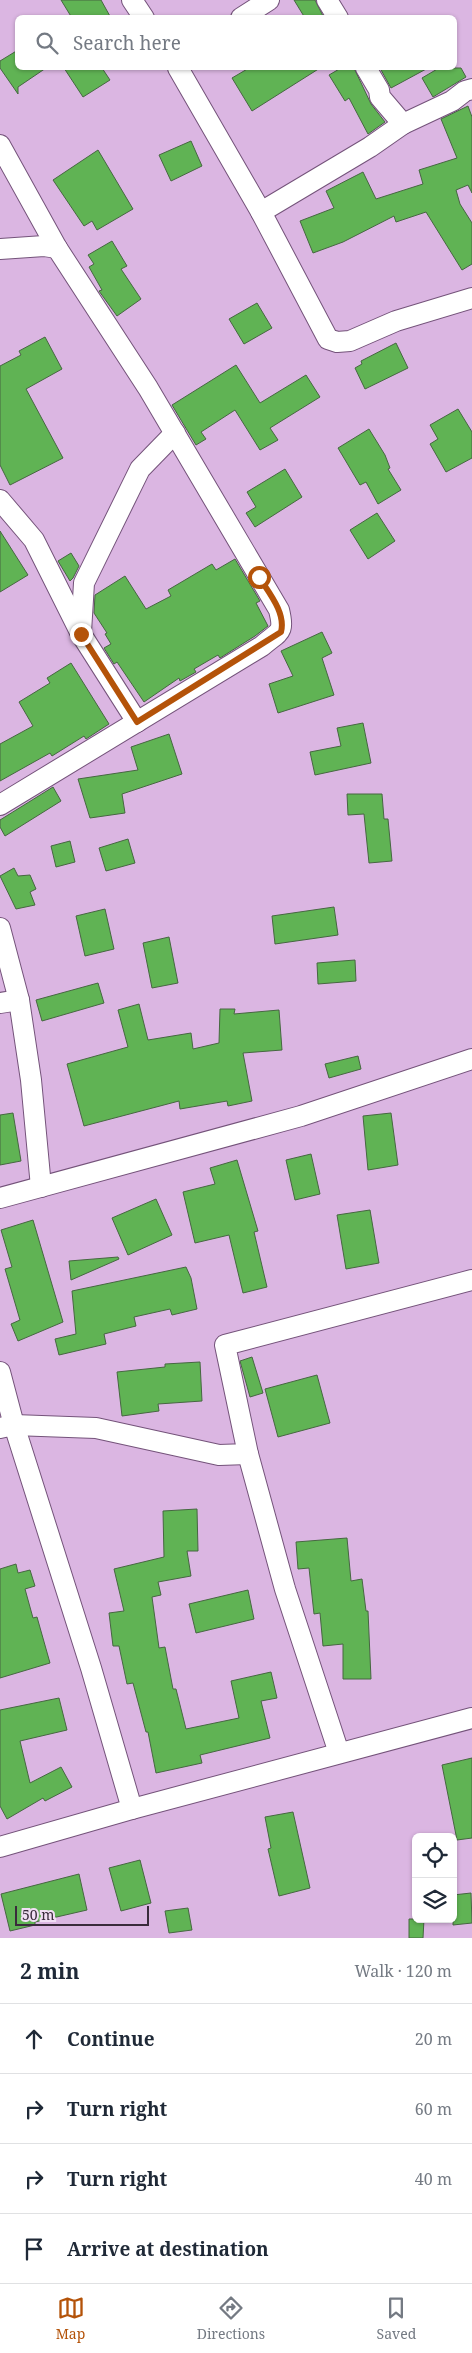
<!DOCTYPE html>
<html lang="en">
<head>
<meta charset="utf-8">
<style>
  :root { --surface:#fff; --page:#f2f2f3; --text:#1f2937; --muted:#747a83; --line:#e0e1e3; --accent:#b45309 }
  body { margin:0; font-family:"Noto Serif",serif; background:var(--page); color:var(--text) }
  .controls { position:absolute; right:15px; bottom:15px; display:grid; overflow:hidden; border-radius:8px; box-shadow:0 1px 4px #0004 }
  .controls button { width:45px; height:45px; display:grid; place-items:center; padding:0; border:0; border-bottom:1px solid var(--line); background:var(--surface); color:var(--text); font:25px sans-serif }
  .scale { position:absolute; left:15px; bottom:12px; width:134px; box-sizing:border-box; padding-left:5px; border:2px solid #3a2b3c; border-top:0; font-size:14px; line-height:18px; white-space:nowrap; color:#3a2b3c; -webkit-text-stroke:4px #f1def4; paint-order:stroke }
  .stop { position:absolute; width:15px; height:15px; margin:-11px; border:4px solid #b45309; border-radius:50%; background:#fff }
  .stop.end { background:#b45309; border-color:#fff; box-shadow:0 1px 5px #0008 }
  .list { margin:0; padding:0; list-style:none }
  h2 { display:flex; justify-content:space-between; align-items:center; height:65px; margin:0; padding:0 20px; font-size:21px }
  h2 small { font-size:16px; font-weight:400; color:var(--muted) }
  .list li { display:grid; grid-template-columns:32px 1fr auto; gap:15px; align-items:center; box-sizing:border-box; height:70px; padding:0 20px; border-top:1px solid var(--line) }
  .list b { display:block; font-size:19px; white-space:nowrap }
  .list em { font-size:16px; font-style:normal; color:var(--muted) }
  .icon { flex:none; width:28px; height:28px; fill:none; stroke:currentColor; stroke-width:2; stroke-linecap:round; stroke-linejoin:round }
  .map { position:relative; flex:none; width:472px; height:1938px; overflow:hidden }
  .search { position:absolute; background:var(--surface); box-shadow:0 1px 4px #0004; left:15px; right:15px; top:15px; height:55px; display:flex; align-items:center; gap:12px; box-sizing:border-box; padding:0 18px; border-radius:8px; color:var(--muted); font-size:19px }
  .sheet { height:345px; background:var(--surface) }
  nav { display:flex; justify-content:space-around; align-items:center; box-sizing:border-box; height:70px; border-top:1px solid var(--line); background:var(--surface); font-size:14px; color:var(--muted) }
  nav a { display:grid; justify-items:center; gap:2px }
  nav .on { color:var(--accent) }
  .map>svg:first-child { display:block }
  .building { fill:#60b354; stroke:#466741 }
  .lines { fill:none; stroke-linecap:round; stroke-linejoin:round }
  .minor-casing { stroke:#74537a; stroke-width:22 }
  .minor { stroke:#fff; stroke-width:20 }
  .route { stroke:#b45309; stroke-width:6 }
</style>
</head>
<body>
<div class="map">
<svg width="472" height="1938" viewBox="0 0 472 1938">
  <rect width="100%" height="100%" fill="#dbb6e2"/>
  <g class="building">
    <polygon points="61,0 101,0 111,18 72,18"/>
    <polygon points="294,0 315,0 324,18 305,18"/>
    <polygon points="18,50 18,68 46,68 18,87 18,94 0,68 0,61"/>
    <polygon points="64,68 102,68 110,80 83,97"/>
    <polygon points="249,68 320,68 252,111 232,78"/>
    <polygon points="341,68 354,68 371,104 385,122 368,134 349,98 345,101 329,75"/>
    <polygon points="380,68 428,68 391,88"/>
    <polygon points="439,68 461,68 466,77 433,97 422,78"/>
    <polygon points="468,106 472,117 472,193 468,185 456,190 460,204 472,223 472,264 462,270 426,212 396,222 394,216 343,242 313,253 300,221 334,208 326,191 363,172 376,199 423,184 419,170 457,158 441,119"/>
    <polygon points="191,141 202,166 171,181 159,155"/>
    <polygon points="98,150 133,209 97,230 92,221 84,226 53,180"/>
    <polygon points="112,241 127,266 121,269 141,299 117,316 99,291 102,290 89,267 94,264 88,255"/>
    <polygon points="257,303 272,328 244,344 229,319"/>
    <polygon points="45,337 62,369 26,389 63,458 10,485 0,465 0,366 21,355 19,351"/>
    <polygon points="396,343 408,368 365,389 355,368 362,364 361,361"/>
    <polygon points="236,365 260,403 306,375 320,397 270,428 278,440 260,450 235,410 201,432 206,439 196,445 172,405"/>
    <polygon points="458,409 472,432 472,458 446,472 430,444 438,439 430,425"/>
    <polygon points="369,429 385,455 390,468 388,469 401,490 378,504 366,482 360,485 338,448"/>
    <polygon points="285,469 302,497 255,527 246,513 256,507 247,492"/>
    <polygon points="377,513 395,541 368,559 350,530"/>
    <polygon points="0,531 28,575 0,592"/>
    <polygon points="71,553 79,566 73,578 70,581 58,561"/>
    <polygon points="235,559 260,601 256,603 268,626 255,636 220,658 218,655 194,669 196,672 180,681 179,678 144,702 117,662 114,664 104,648 111,644 105,634 107,633 94,613 95,595 125,576 146,609 171,596 168,590 212,564 216,570"/>
    <polygon points="322,632 332,653 322,658 334,695 278,713 269,684 293,676 281,651"/>
    <polygon points="71,663 109,724 86,739 84,736 52,756 50,753 0,781 0,744 33,726 19,702 50,683 47,678"/>
    <polygon points="363,723 371,763 315,775 310,752 341,746 337,728"/>
    <polygon points="169,734 182,774 122,794 125,813 90,818 78,779 138,770 131,747"/>
    <polygon points="53,787 61,801 5,836 0,827 0,820"/>
    <polygon points="347,794 382,794 384,819 388,819 392,861 369,863 364,814 348,815"/>
    <polygon points="128,839 135,863 106,871 99,848"/>
    <polygon points="70,841 75,862 56,867 51,846"/>
    <polygon points="14,868 18,876 30,875 36,889 30,892 35,905 16,909 0,876"/>
    <polygon points="334,907 338,935 275,944 272,916"/>
    <polygon points="105,909 114,949 85,956 76,916"/>
    <polygon points="169,937 178,983 152,988 143,943"/>
    <polygon points="355,960 356,981 318,984 317,963"/>
    <polygon points="98,983 104,1003 42,1021 36,1000"/>
    <polygon points="139,1004 148,1040 191,1033 193,1049 219,1043 220,1009 235,1009 234,1014 279,1010 282,1050 243,1053 252,1101 228,1106 227,1101 180,1109 179,1101 84,1126 67,1064 128,1047 118,1010"/>
    <polygon points="358,1056 361,1069 329,1078 325,1064"/>
    <polygon points="13,1113 21,1161 0,1165 0,1115"/>
    <polygon points="391,1113 398,1165 368,1170 363,1116"/>
    <polygon points="311,1154 320,1194 295,1200 286,1160"/>
    <polygon points="237,1160 258,1231 254,1232 267,1287 243,1293 229,1235 195,1243 183,1192 215,1184 210,1168"/>
    <polygon points="156,1199 172,1235 128,1255 112,1218"/>
    <polygon points="370,1210 379,1263 346,1269 337,1215"/>
    <polygon points="33,1220 63,1322 18,1341 11,1324 20,1320 5,1269 12,1267 1,1230"/>
    <polygon points="118,1257 119,1259 71,1280 69,1261"/>
    <polygon points="186,1267 191,1278 197,1309 172,1315 170,1309 134,1317 136,1326 104,1334 106,1344 59,1355 55,1339 76,1334 72,1291"/>
    <polygon points="252,1357 263,1393 250,1397 240,1361"/>
    <polygon points="200,1362 202,1401 158,1404 159,1411 122,1416 117,1372 165,1367 165,1364"/>
    <polygon points="317,1375 330,1423 278,1437 265,1389"/>
    <polygon points="197,1509 198,1551 187,1551 191,1576 158,1582 161,1595 152,1597 159,1648 165,1647 173,1689 176,1689 186,1729 239,1718 231,1681 271,1672 277,1698 261,1701 270,1738 200,1755 202,1763 156,1773 148,1732 146,1732 133,1683 127,1684 119,1646 113,1646 109,1613 124,1611 114,1569 164,1557 163,1511"/>
    <polygon points="347,1538 351,1581 362,1579 366,1611 368,1611 371,1679 343,1679 343,1644 323,1646 320,1613 314,1614 309,1568 298,1569 296,1542"/>
    <polygon points="16,1564 18,1573 30,1570 35,1586 25,1589 33,1618 37,1617 50,1663 0,1678 0,1569"/>
    <polygon points="248,1590 254,1619 196,1633 189,1604"/>
    <polygon points="59,1698 67,1730 20,1741 30,1783 61,1767 72,1787 45,1801 43,1798 7,1819 0,1806 0,1710"/>
    <polygon points="472,1758 472,1838 457,1840 442,1765"/>
    <polygon points="293,1812 310,1888 279,1896 268,1849 271,1848 265,1817"/>
    <polygon points="140,1860 151,1903 121,1911 109,1868"/>
    <polygon points="79,1874 87,1910 35,1922 35,1925 10,1931 1,1894"/>
    <polygon points="471,1893 472,1923 453,1925 453,1895"/>
    <polygon points="188,1908 192,1930 169,1933 165,1911"/>
    <polygon points="409,1919 424,1919 423,1938 409,1938"/>
  </g>
  <g class="lines">
    <g class="minor-casing">
      <g id="minor">
        <polyline points="132,0 144,18"/>
        <polyline points="327,0 338,18"/>
        <polyline points="241,18 269,0"/>
        <polyline points="178,68 261,212 328,339 337,342 350,341 396,321 472,298"/>
        <polyline points="366,68 379,90 380,97 403,124 452,101 465,91 472,89"/>
        <path d="M0,145L57,248L148,388L279,610C285,634 279,631 262,646L0,805"/>
        <polyline points="261,212 370,147 403,124"/>
        <polyline points="0,249 44,246 57,248"/>
        <polyline points="0,500 34,540 81,634 137,722"/>
        <polyline points="81,632 84,583 140,469 175,433"/>
        <polyline points="0,928 19,1000 31,1080 41,1187"/>
        <polyline points="0,1003 19,1000"/>
        <polyline points="0,1198 301,1116 472,1059"/>
        <polyline points="0,1372 14,1425 91,1668 132,1809"/>
        <polyline points="0,1428 14,1425 96,1428 219,1455 248,1454 225,1345 472,1280"/>
        <polyline points="248,1454 285,1589 339,1753"/>
        <polyline points="0,1847 132,1809 472,1718"/>
      </g>
    </g>
    <use href="#minor" class="minor"/>
  </g>
  <g class="lines">
    <path class="route" d="M81,634L137,722L281,632C286,613 269,593 259,577"/>
  </g>
</svg>
<div class="controls">
<button><svg class="icon" aria-label="locate" viewBox="0 0 24 24"><circle cx="12" cy="12" r="6"/><path d="M12 2v4M12 18v4M2 12h4M18 12h4"/></svg></button>
<button><svg class="icon" aria-label="layers" viewBox="0 0 24 24"><path d="M12 4l9 5-9 5-9-5zM3 14l9 5 9-5"/></svg></button>
</div>
<div class="scale">50 m</div>
<div class="stop" style="left:259px;top:577px"></div>
<div class="stop end" style="left:81px;top:634px"></div>
<div class="search"><svg class="icon" aria-label="search" viewBox="0 0 24 24"><circle cx="10" cy="10" r="6"/><path d="M15 15l6 6"/></svg>Search here</div>
</div>
<section class="sheet">
<h2>2 min<small>Walk · 120 m</small></h2>
<ul class="list">
<li><svg class="icon" aria-label="ahead" viewBox="0 0 24 24"><path d="M12 20V5M6 11l6-6 6 6"/></svg><div><b>Continue</b></div><em>20 m</em></li>
<li><svg class="icon" aria-label="right" viewBox="0 0 24 24"><path d="M7 20v-9h11M14 6l5 5-5 5"/></svg><div><b>Turn right</b></div><em>60 m</em></li>
<li><svg class="icon" aria-label="right" viewBox="0 0 24 24"><path d="M7 20v-9h11M14 6l5 5-5 5"/></svg><div><b>Turn right</b></div><em>40 m</em></li>
<li><svg class="icon" aria-label="arrive" viewBox="0 0 24 24"><path d="M6 21V4h12l-3 4 3 4H6"/></svg><div><b>Arrive at destination</b></div></li>
</ul>
</section>
<nav>
<a class="on"><svg class="icon" aria-label="map" viewBox="0 0 24 24"><path d="M3 6l6-2 6 2 6-2v14l-6 2-6-2-6 2zM9 4v14M15 6v14"/></svg>Map</a>
<a><svg class="icon" aria-label="directions" viewBox="0 0 24 24"><path d="M12 3l9 9-9 9-9-9zM9 14v-3h6M13 9l2 2-2 2"/></svg>Directions</a>
<a><svg class="icon" aria-label="saved" viewBox="0 0 24 24"><path d="M7 4h10v16l-5-4-5 4z"/></svg>Saved</a>
</nav>
</body>
</html>
